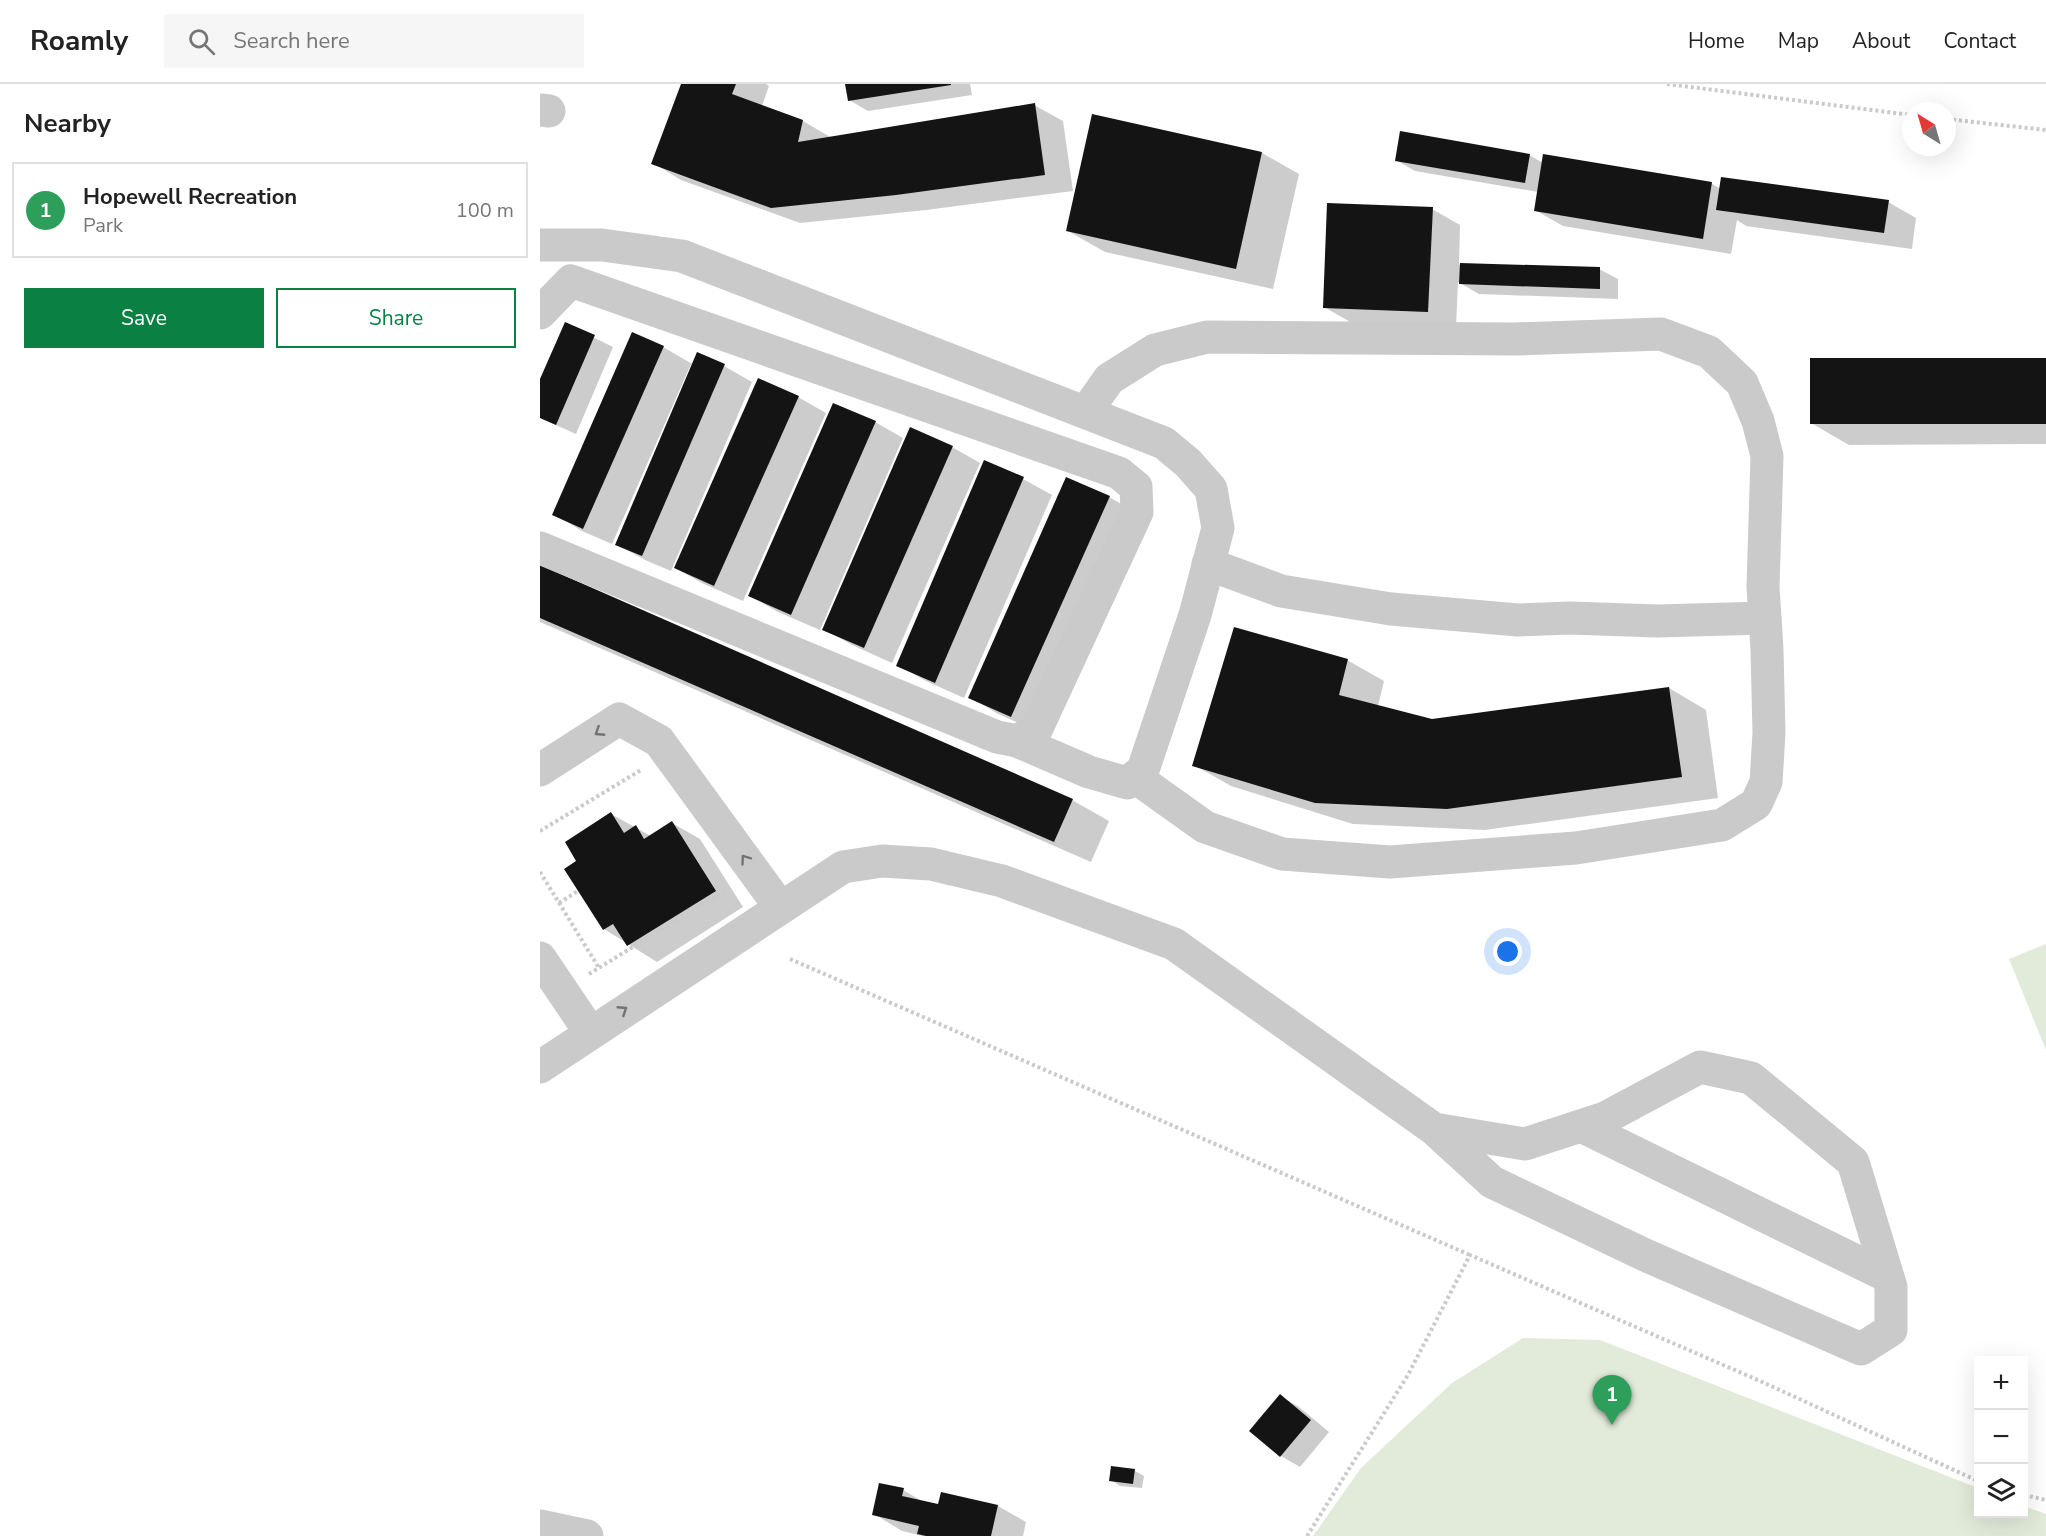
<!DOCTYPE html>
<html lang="en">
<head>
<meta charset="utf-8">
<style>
  :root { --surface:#fff; --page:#f6f6f6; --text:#222; --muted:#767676; --line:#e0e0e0; --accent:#0b8043 }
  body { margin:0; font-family:"Nunito Sans",sans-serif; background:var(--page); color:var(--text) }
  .controls { position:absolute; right:18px; bottom:18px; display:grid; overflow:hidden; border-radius:0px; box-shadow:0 6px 24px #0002 }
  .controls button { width:54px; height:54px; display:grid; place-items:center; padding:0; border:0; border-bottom:2px solid var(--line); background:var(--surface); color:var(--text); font:30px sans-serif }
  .compass { position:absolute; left:1362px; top:18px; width:54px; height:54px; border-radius:50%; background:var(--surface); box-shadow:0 6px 24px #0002; rotate:323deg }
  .you { position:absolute; left:968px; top:868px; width:21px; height:21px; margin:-15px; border:4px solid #fff; border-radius:50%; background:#1a73e8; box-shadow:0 0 0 9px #1a73e833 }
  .badge { display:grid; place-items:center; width:39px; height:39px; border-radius:50%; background:var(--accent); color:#fff; font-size:20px; font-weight:700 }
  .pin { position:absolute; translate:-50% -50px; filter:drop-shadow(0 2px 3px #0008) }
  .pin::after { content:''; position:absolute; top:32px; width:21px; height:18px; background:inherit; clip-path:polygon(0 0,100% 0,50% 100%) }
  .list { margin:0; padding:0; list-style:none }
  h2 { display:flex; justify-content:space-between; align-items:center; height:78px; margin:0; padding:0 24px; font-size:26px }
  h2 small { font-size:20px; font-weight:400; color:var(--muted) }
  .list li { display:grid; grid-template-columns:39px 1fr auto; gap:18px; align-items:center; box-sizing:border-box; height:96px; margin:0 12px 12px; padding:0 12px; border:2px solid var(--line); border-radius:0px }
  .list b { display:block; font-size:22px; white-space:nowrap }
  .list p { margin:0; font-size:20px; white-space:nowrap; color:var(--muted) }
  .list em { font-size:20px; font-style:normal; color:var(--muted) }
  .actions { display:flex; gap:12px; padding:18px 24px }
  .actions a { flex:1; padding:14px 0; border:2px solid var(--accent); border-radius:0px; text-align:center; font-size:21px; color:var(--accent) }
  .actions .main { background:var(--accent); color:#fff }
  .icon { flex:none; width:33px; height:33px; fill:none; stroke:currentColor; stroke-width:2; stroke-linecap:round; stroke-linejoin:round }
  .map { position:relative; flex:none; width:1506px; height:1452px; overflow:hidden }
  header { display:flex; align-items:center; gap:36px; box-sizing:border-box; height:84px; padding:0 30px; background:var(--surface); border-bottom:2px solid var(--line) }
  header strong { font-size:28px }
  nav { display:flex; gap:33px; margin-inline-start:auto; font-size:21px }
  .search { width:420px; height:54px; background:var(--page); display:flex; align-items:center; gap:15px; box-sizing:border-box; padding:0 21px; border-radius:0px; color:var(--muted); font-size:22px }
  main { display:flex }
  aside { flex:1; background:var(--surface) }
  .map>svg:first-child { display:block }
  .park { fill:#e2ebda }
  .shadow { fill:#0003 }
  .building { fill:#141414 }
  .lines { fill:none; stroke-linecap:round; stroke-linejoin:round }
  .path { stroke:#cacaca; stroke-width:4; stroke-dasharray:3 3; stroke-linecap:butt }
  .minor { stroke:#cacaca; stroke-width:33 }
  .oneway { stroke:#747474 }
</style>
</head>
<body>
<header>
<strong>Roamly</strong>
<div class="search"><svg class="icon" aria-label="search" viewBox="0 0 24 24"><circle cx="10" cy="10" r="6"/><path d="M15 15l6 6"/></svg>Search here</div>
<nav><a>Home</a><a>Map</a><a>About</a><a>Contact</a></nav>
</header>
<main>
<aside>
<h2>Nearby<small></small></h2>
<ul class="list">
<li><span class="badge" style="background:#2e9e5b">1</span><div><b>Hopewell Recreation</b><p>Park</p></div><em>100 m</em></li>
</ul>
<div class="actions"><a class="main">Save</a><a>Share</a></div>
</aside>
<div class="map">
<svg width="1506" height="1452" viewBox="0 0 1506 1452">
  <rect width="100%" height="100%" fill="#fff"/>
  <g class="park">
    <polygon points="1506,860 1506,966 1469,875"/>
    <polygon points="983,1254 1060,1256 1438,1404 1438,1430 1484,1430 1484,1422 1506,1430 1506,1452 773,1452 821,1384 912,1299"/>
  </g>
  <g class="shadow">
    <polygon points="142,0 226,0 229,2 222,22 263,37 292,54 494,21 523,37 533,107 386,126 260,139 141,96 113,79"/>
    <polygon points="307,0 430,0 432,11 328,27 309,16"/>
    <polygon points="722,69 759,90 733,205 565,168 528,147"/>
    <polygon points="989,71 1003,79 1005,72 1172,100 1181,105 1348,118 1376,134 1372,165 1206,142 1197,136 1191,170 1023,142 995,126 998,108 875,87 856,76"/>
    <polygon points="892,125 920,141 919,181 1059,185 1078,195 1078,215 939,210 918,198 916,243 812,239 784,223"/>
    <polygon points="26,240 73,263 36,350 0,334 0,298"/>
    <polygon points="123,263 154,281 184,282 212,298 131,487 105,476 76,460 153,281 151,280 72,460 42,447 14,430"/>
    <polygon points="1506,275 1506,360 1309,361 1271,339"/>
    <polygon points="258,313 286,329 203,517 164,500 135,484"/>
    <polygon points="335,338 363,354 280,546 238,528 210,512"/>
    <polygon points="412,363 440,379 352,579 312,561 284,545"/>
    <polygon points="445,378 483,395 512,411 424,614 386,597 358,581"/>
    <polygon points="569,413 597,429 499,648 458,630 430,613"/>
    <polygon points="0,483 532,716 569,737 551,778 0,538"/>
    <polygon points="807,576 844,597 838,622 892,636 1129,604 1166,626 1178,714 945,746 813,740 691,702 654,681"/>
    <polygon points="71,730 111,752 132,739 160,755 203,823 117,878 64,845 38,777"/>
    <polygon points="740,1312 759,1323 789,1348 760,1383 741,1372 711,1346"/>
    <polygon points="572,1384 595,1387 604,1392 602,1404 580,1402 571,1396"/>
    <polygon points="363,1406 387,1420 399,1422 458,1422 486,1438 483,1452 383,1452 362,1447 334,1430"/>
  </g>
  <g class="building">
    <polygon points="141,0 196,0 192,10 263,36 258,58 495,19 505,91 356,111 231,124 111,80"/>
    <polygon points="305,0 411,0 411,1 308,17"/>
    <polygon points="552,30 722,68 696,185 526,147"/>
    <polygon points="860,47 990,70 985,99 855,77"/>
    <polygon points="1003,70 1172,98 1163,155 994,127"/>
    <polygon points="1181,93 1349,116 1344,149 1176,126"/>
    <polygon points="787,119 893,123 888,228 783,224"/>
    <polygon points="920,179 1060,183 1060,205 919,200"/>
    <polygon points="25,238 55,251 16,341 0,334 0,295"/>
    <polygon points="92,248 124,262 43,445 12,431"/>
    <polygon points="157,268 185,280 102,472 75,461"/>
    <rect x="1270" y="274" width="236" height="66"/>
    <polygon points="218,294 259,312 174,502 134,484"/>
    <polygon points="293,319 336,337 251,531 208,512"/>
    <polygon points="370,343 413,362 324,564 282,546"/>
    <polygon points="444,376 484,393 395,599 356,582"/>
    <polygon points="526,393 570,412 471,633 428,614"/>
    <polygon points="0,481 533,715 514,758 0,534"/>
    <polygon points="694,543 808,575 799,611 892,635 1129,603 1142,693 907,725 775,719 652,682"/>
    <polygon points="71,728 84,749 96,741 104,755 132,737 176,807 87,862 73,840 63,846 24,785 36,777 25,758"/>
    <polygon points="740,1310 771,1336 740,1373 709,1347"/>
    <polygon points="571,1382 595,1385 593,1400 569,1397"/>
    <polygon points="339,1399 364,1404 362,1412 398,1420 401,1408 458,1421 451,1452 386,1452 377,1450 379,1442 332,1431"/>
  </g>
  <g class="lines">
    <g class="path">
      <polyline points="1127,0 1371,31"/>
      <polyline points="1407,35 1506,46"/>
      <polyline points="0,747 101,686"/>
      <polyline points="0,788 59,884"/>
      <polyline points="19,819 38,807"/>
      <polyline points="250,875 930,1171"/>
      <polyline points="49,890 187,805"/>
      <polyline points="1484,1411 1506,1416"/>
      <polyline points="767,1452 868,1291 930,1171 1220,1297 1438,1397"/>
    </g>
    <g class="minor">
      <polyline points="0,26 9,27"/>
      <polyline points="0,161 62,161 142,172 624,359 648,379 671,405 678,444 655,531 603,686 587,699 549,688 477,657"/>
      <polyline points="0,229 31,197 579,389 596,403 597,428 496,646 477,657 457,653 0,464"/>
      <polyline points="546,328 569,295 615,266 667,253 975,255 1121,250 1169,268 1202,299 1218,337 1227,372 1223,503 1227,566 1229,649 1226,698 1216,720 1182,741 1036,764 850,778 742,770 665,743 595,693"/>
      <polyline points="668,480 741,507 851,525 978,536 1030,534 1117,537 1225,534"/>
      <polyline points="0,686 79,635 119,657 240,823"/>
      <polyline points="0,874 50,948"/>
      <polyline points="0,983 303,783 342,777 391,780 462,797 634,860 894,1045 952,1098 1105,1171 1321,1265 1351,1246 1351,1203 1313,1078 1211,994 1160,983 1065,1034 985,1060 894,1045"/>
      <polyline points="1041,1042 1347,1192"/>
      <polyline points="0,1442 47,1452"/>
    </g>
  </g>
  <defs><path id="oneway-chevron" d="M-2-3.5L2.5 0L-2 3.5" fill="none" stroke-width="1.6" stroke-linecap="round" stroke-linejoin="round" transform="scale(1.5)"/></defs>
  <g class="oneway">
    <use href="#oneway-chevron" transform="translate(59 648) rotate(147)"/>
    <use href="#oneway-chevron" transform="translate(205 775) rotate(-126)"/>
    <use href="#oneway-chevron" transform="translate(83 926) rotate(-33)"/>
  </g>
</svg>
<div class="controls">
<button>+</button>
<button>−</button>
<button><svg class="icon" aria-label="layers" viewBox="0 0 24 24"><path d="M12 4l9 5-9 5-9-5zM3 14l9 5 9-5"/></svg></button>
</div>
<svg class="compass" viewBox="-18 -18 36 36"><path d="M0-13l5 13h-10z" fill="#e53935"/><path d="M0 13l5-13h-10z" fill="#767676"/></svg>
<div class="you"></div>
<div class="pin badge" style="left:1072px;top:1341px;background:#2e9e5b">1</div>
</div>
</main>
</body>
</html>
